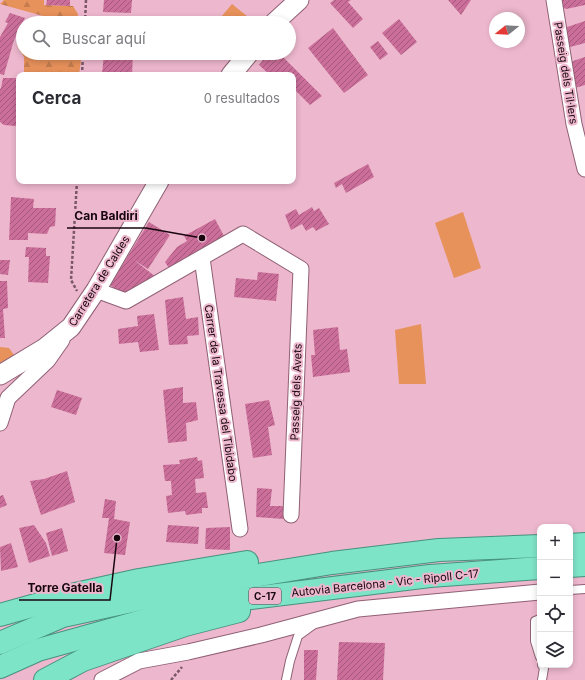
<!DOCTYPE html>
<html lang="es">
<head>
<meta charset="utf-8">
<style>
  :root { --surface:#fff; --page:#f2f2f3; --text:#2b2b33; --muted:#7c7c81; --line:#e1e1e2 }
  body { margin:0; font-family:Inter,sans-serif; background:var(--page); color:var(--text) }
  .controls { position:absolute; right:12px; bottom:12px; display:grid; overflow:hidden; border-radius:8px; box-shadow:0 2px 6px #0003 }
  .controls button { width:36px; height:36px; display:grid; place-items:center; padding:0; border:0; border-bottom:1px solid var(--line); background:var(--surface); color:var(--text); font:20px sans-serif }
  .compass { position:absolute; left:489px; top:12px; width:36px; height:36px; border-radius:50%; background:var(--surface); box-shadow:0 2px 6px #0003; rotate:252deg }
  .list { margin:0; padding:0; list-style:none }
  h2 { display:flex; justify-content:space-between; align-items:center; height:52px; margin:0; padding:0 16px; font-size:17px }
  h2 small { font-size:13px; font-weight:400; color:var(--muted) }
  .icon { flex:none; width:22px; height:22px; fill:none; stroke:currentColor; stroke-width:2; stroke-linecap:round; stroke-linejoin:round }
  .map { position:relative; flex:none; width:585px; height:680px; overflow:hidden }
  .search { position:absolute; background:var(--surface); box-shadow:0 2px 6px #0003; left:16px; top:16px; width:280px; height:44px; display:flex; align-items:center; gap:10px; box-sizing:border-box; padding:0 14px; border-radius:22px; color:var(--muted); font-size:15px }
  .panel { position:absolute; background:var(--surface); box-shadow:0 2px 6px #0003; left:16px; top:72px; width:280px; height:112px; border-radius:8px }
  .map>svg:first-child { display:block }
  .forest { fill:url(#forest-firs) }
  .park { fill:#e7915b }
  .building { fill:url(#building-hatch) }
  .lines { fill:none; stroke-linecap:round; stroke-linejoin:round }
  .service-casing { stroke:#906075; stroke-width:10 }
  .minor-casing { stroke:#906075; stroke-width:17 }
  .tertiary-casing { stroke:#906075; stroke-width:21 }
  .trunk-casing { stroke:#46927e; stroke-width:24 }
  .path { stroke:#7a5766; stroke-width:2.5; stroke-dasharray:3 2; stroke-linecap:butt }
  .service { stroke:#fff; stroke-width:8 }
  .minor { stroke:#fff; stroke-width:15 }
  .tertiary { stroke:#fff; stroke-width:19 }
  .trunk { stroke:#7ee4c8; stroke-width:22 }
  .labels { text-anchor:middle; stroke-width:4; stroke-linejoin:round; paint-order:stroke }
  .shield { fill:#edb7cd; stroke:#583b47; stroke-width:1 }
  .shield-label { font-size:10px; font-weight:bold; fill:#18060e }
  .street-label { font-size:11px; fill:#18060e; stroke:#edb7cd }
  .leader { fill:none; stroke:#18060e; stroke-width:1.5 }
  .callout-dot { fill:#18060e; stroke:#edb7cd; stroke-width:1.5 }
  .callout-label { font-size:12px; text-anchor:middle; font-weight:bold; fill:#18060e; stroke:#edb7cd; stroke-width:4; stroke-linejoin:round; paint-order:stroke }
</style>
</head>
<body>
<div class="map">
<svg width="585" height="680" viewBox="0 0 585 680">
  <defs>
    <pattern id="forest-firs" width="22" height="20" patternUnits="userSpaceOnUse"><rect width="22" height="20" fill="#e7915b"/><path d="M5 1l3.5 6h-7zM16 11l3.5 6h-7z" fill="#c57c4e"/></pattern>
    <pattern id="building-hatch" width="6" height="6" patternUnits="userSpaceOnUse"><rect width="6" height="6" fill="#cb6f9a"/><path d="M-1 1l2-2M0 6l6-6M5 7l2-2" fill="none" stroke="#a4597c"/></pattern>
  </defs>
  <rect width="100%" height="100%" fill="#edb7cd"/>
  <g class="forest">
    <polygon points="4,0 44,0 44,5 73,6 78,14 76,23 48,23 43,16 0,4"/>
    <polygon points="23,40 23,53 48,53 53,59 54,53 82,53 79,75 24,75 24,57 17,46"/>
    <polygon points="0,347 9,348 14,355 0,363"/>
  </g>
  <g class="park">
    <polygon points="232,4 253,21 251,23 216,23"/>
    <polygon points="463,212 481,268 454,278 435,223"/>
    <polygon points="421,324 426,384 399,384 395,330"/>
  </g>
  <g class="building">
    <polygon points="47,0 70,0 70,6 46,5"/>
    <polygon points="104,0 132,0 131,13 103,12"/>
    <polygon points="334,0 351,0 348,2 363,19 353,28 330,3"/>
    <polygon points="448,0 471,0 461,15"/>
    <polygon points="560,0 585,0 585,5 566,9 562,7"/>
    <polygon points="10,13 25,18 14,40 4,75 0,74 0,37 8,23 5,22"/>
    <polygon points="399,19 417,42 401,55 382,33"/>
    <polygon points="585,21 585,43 570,47 564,28"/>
    <polygon points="333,28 368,75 344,93 308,48"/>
    <polygon points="378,41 388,54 380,60 370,47"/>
    <polygon points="104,53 133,53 132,75 102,75"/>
    <polygon points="268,53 279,53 322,96 310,105 293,88 293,75 270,75 259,65"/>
    <polygon points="585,57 585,85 575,88 567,63"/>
    <polygon points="3,78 19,78 19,112 16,126 4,125 0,122 0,89 1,88"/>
    <polygon points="368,164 374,177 346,193 342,184 336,188 334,183"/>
    <polygon points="11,197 34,199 33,208 56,208 55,226 50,227 47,234 28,233 28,240 9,240"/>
    <polygon points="312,207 314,211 319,208 329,224 316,231 313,227 306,231 302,224 291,230 285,215 296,209 299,215"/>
    <polygon points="215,219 224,236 169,268 165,262 177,247 187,241 184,236"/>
    <polygon points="149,222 170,235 148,269 134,260 156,277 124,294 110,285"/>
    <polygon points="26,247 46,248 46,256 50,256 48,283 28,282 29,257 25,257"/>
    <polygon points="0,260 10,260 8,275 0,274"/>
    <polygon points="258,272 279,274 276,301 234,297 236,278 257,280"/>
    <polygon points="0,281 7,281 8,308 3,309 5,338 0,338"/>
    <polygon points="183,297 186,319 198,317 199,335 187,336 188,344 169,345 165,300"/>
    <polygon points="154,314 159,350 140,352 138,342 119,344 118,329 138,326 137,316"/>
    <polygon points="338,327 340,350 347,349 350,372 313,377 311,355 315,355 313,330"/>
    <polygon points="183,387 183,403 196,402 198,420 186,423 187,441 168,443 163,390"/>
    <polygon points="57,390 82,398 76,415 51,407"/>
    <polygon points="269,400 275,425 268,427 272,455 253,458 245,404"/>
    <polygon points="197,457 198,461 202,460 204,478 195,479 196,493 206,492 208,508 202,508 202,513 186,515 185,511 168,513 166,496 172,495 171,481 165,481 163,465 180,464 179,460"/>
    <polygon points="67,471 75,502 41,515 30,481 44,479"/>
    <polygon points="257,488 272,489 270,506 284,506 284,519 256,517"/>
    <polygon points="3,495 7,505 0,508 0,496"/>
    <polygon points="105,499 116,501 114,519 130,522 125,555 104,553 109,518 102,518"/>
    <polygon points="34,525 46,543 50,556 29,563 19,528"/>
    <polygon points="168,525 199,527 198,544 166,542"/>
    <polygon points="230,527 230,550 205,549 206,528"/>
    <polygon points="62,528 68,551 52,556 46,533"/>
    <polygon points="11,543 18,567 1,571 0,547"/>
    <polygon points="339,642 385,643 383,680 337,680"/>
    <polygon points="304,650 318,650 316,680 304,680"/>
  </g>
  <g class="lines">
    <g class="service-casing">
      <g id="service">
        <polyline points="570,590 585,589"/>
        <polyline points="540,619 535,621 535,641 540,657"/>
        <polyline points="286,680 290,661 298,636 313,625"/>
        <polyline points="542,680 544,668 542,665"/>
      </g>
    </g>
    <g class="minor-casing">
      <g id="minor">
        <polyline points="554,0 574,124 585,169"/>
        <polyline points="202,258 240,529"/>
        <polyline points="96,290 126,301 243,234 301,269 291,515"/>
        <polyline points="0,423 8,398 48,360 62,340"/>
        <polyline points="102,680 139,661 188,652 261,635 358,609 540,592"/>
      </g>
    </g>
    <g class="tertiary-casing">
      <g id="tertiary">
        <polyline points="274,23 299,0"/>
        <polyline points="231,75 249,53"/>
        <polyline points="0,375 45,348 71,327 96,290 159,181"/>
      </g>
    </g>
    <g class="trunk-casing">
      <g id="trunk">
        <polyline points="570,545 585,544"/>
        <polyline points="570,566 585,565"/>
        <polyline points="0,615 71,595 139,580 247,562"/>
        <polyline points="0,643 63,616 228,580 332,563 439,550 540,546"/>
        <polyline points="0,667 38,650 203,604 430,576 540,568"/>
        <polyline points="45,680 83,660 185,625 239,611"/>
      </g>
    </g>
    <g class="path">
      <polyline points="85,23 86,0"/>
      <polyline points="82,75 83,53"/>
      <polyline points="77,181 71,280 77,291"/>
      <polyline points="171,680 182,667"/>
    </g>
    <use href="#service" class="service"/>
    <use href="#minor" class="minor"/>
    <use href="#tertiary" class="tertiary"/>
    <use href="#trunk" class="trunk"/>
  </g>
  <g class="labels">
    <rect class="shield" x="249" y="588" width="32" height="16" rx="3"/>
    <g class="shield-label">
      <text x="265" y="600">C-17</text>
    </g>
    <g class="street-label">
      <text transform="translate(566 73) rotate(81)" y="4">Passeig dels Til·lers</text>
      <text transform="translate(99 281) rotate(-58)" y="4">Carretera de Caldes</text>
      <text transform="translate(296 392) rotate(-88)" y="4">Passeig dels Avets</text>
      <text transform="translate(221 393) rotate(82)" y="4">Carrer de la Travessa del Tibidabo</text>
      <text transform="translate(385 583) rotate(-6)" y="4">Autovia Barcelona - Vic - Ripoll C-17</text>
    </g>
  </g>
  <path class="leader" d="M202 238L146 228H67M117 538L110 600H19"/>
  <g class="callout-dot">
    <circle cx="202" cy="238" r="4"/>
    <circle cx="117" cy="538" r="4"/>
  </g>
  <g class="callout-label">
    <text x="106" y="220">Can Baldiri</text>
    <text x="65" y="592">Torre Gatella</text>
  </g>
</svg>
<div class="controls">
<button>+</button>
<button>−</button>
<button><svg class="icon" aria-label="locate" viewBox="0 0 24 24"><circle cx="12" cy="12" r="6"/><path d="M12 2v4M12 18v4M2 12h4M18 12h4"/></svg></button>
<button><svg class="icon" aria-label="layers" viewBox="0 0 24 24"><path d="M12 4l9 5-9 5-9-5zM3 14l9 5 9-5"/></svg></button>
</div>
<svg class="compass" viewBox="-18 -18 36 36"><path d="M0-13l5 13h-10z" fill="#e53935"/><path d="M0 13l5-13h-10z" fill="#7c7c81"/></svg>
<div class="search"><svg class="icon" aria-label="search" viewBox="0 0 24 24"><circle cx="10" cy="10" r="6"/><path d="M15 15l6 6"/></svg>Buscar aquí</div>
<section class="panel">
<h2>Cerca<small>0 resultados</small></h2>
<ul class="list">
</ul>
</section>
</div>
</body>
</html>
